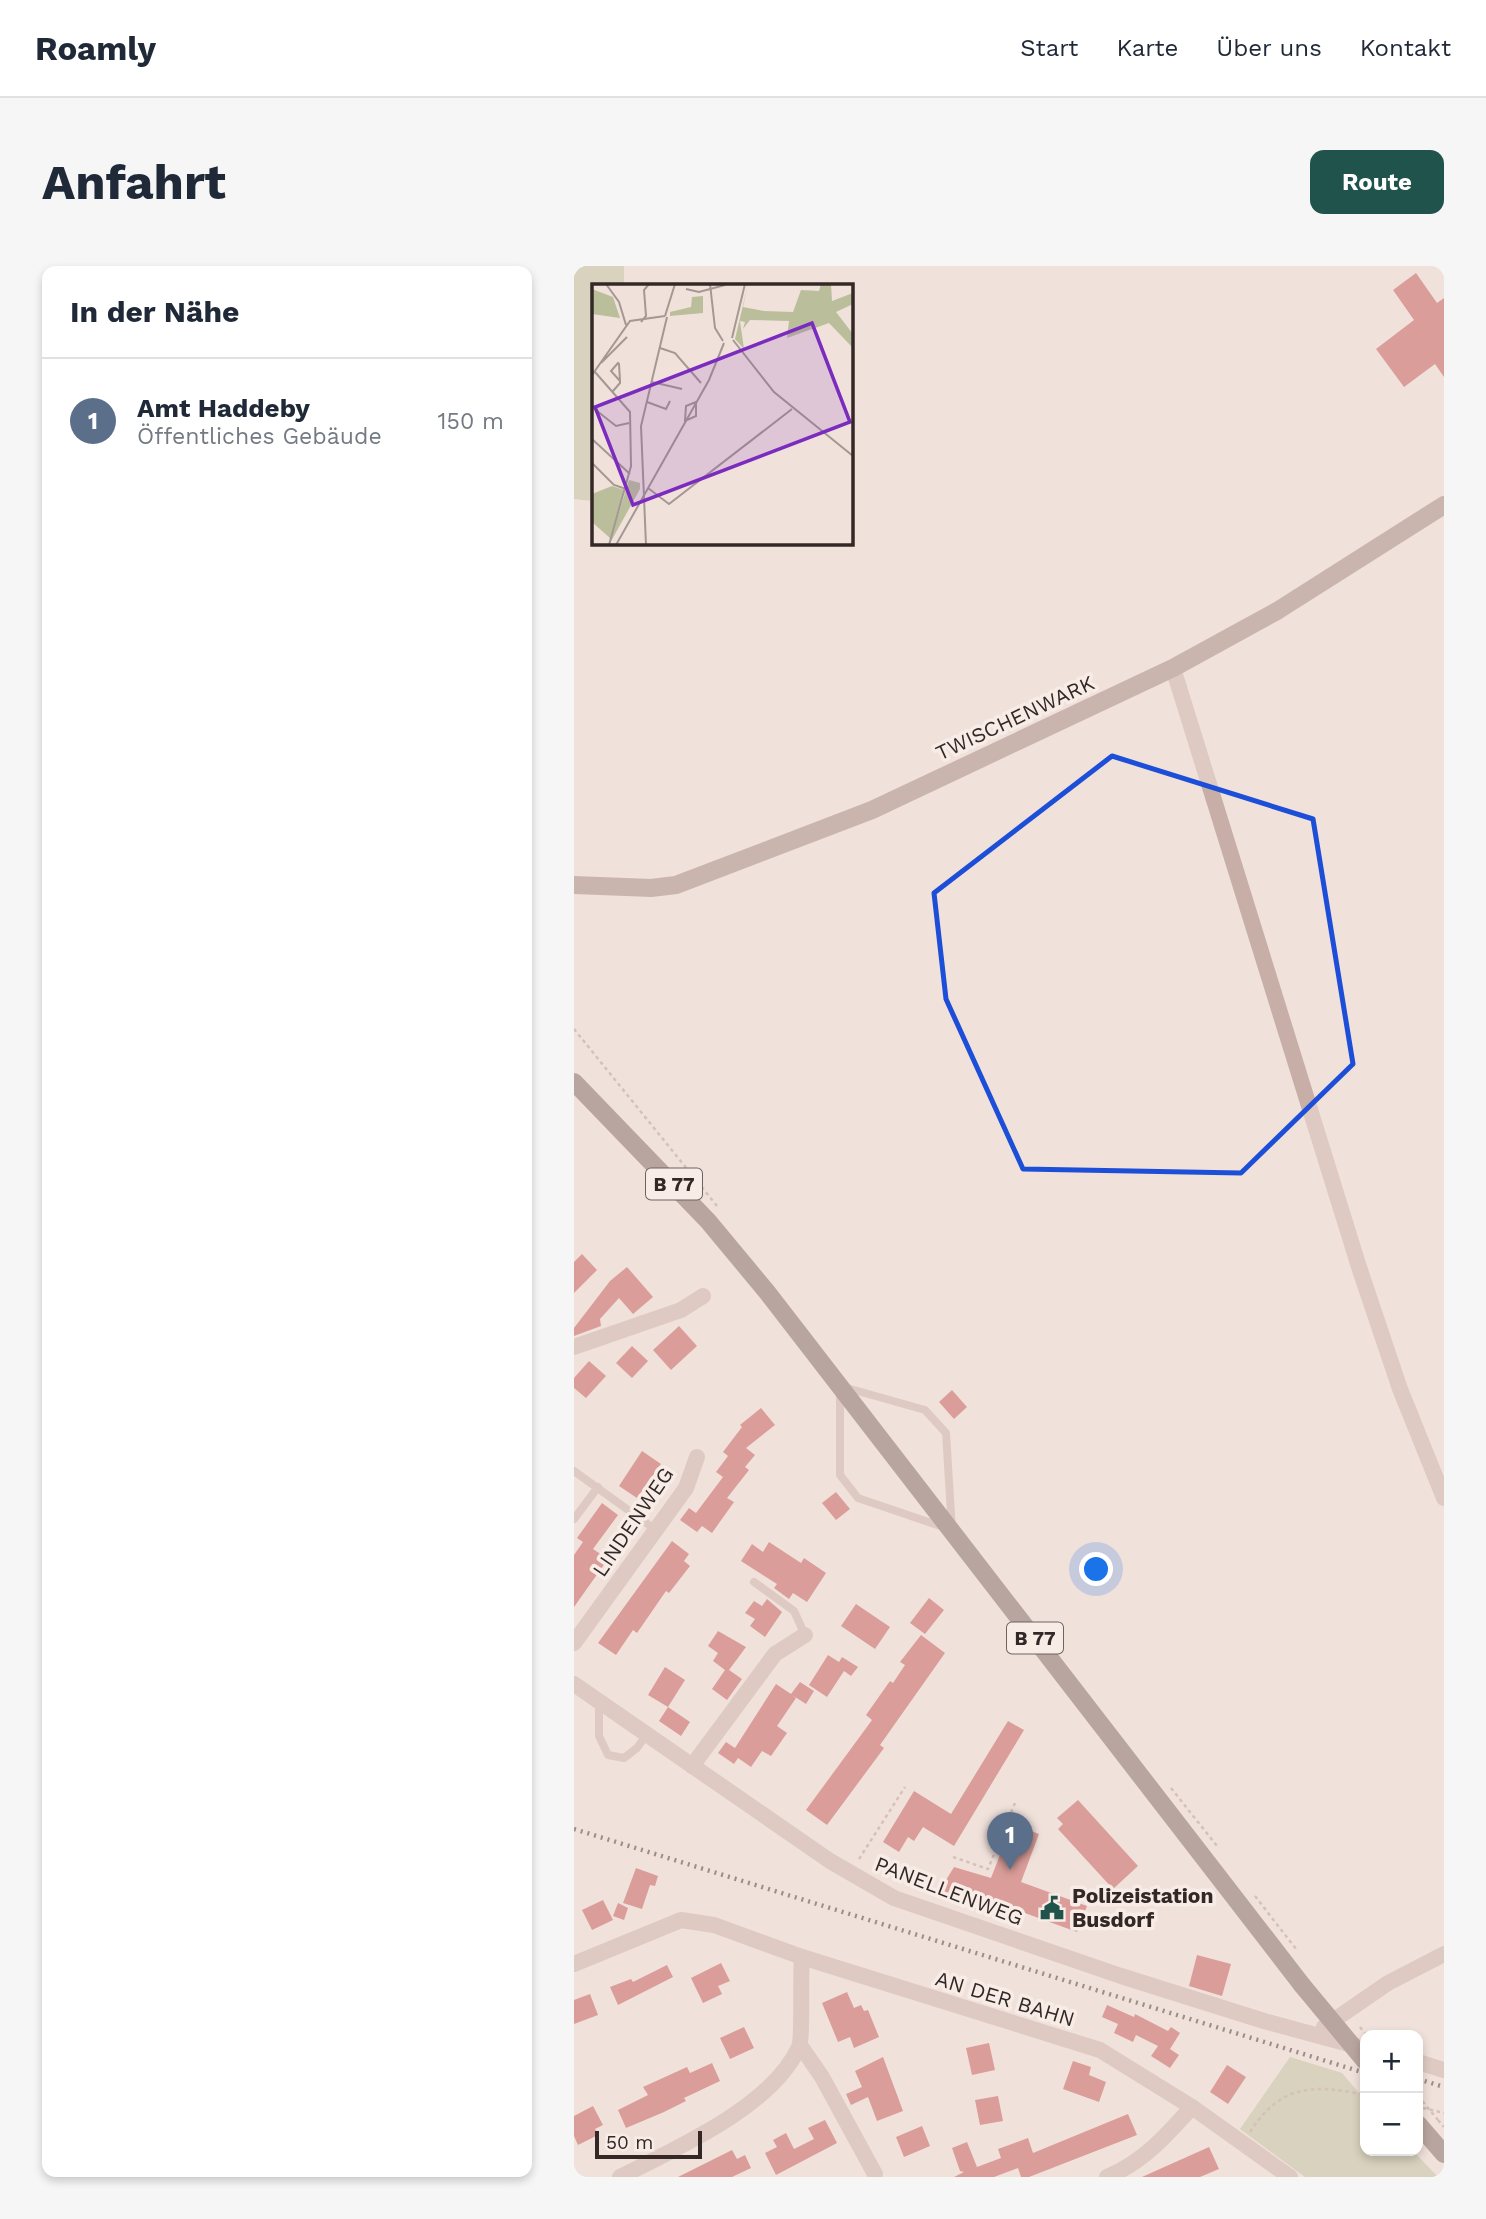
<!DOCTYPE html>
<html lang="de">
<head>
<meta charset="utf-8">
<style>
  :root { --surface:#fff; --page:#f6f6f7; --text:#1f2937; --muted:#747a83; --line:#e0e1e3; --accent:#1f534b }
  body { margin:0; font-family:"Work Sans",sans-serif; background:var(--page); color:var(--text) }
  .controls { position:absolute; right:21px; bottom:21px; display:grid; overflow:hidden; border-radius:14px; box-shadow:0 4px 10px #0003 }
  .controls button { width:63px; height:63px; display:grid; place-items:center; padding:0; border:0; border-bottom:2px solid var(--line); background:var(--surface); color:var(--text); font:35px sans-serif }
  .scale { position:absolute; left:21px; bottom:18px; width:107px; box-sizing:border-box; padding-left:7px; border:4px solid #342827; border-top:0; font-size:19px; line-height:24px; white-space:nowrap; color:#342827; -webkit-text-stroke:5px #f8ece7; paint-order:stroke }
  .you { position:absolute; left:523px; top:1304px; width:24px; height:24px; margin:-18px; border:5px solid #fff; border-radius:50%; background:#1a73e8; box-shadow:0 0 0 10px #1a73e833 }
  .badge { display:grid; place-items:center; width:46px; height:46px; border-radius:50%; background:var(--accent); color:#fff; font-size:23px; font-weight:700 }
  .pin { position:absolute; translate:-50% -58px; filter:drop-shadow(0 2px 4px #0008) }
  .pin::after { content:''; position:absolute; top:37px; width:24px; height:21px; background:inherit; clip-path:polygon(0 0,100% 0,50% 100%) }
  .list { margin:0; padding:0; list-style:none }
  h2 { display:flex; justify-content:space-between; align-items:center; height:91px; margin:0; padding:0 28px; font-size:30px }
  h2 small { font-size:23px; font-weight:400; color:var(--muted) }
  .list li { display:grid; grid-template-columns:46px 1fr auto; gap:21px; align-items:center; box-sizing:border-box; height:126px; padding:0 28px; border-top:2px solid var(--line) }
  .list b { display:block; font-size:26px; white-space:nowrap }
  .list p { margin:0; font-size:23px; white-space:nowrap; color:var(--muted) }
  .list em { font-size:23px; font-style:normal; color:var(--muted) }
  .map { position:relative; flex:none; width:870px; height:1911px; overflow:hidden; border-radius:14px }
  header { display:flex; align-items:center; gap:42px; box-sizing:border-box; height:98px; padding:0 35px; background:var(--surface); border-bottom:2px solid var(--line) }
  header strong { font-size:33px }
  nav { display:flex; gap:38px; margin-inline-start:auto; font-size:24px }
  .intro { display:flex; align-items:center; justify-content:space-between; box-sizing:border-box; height:168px; padding:0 42px }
  h1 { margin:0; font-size:49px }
  .button { padding:18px 32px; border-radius:14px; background:var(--accent); color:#fff; font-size:24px; font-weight:700 }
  main { display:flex; gap:42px; padding:0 42px }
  aside { flex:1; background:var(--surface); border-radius:14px; box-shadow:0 4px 10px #0003 }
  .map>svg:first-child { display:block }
  .green { fill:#bbbe9b }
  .building { fill:#bf4b49 }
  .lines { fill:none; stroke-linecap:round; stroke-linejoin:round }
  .path { stroke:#b39892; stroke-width:2.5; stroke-dasharray:3.5 3.5; stroke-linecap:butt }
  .lane { stroke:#c7aea7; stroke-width:8 }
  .street { stroke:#c7aea7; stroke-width:16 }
  .secondary { stroke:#9b7d79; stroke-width:18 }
  .primary { stroke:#765c59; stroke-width:18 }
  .rail { stroke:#342827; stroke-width:4.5; stroke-dasharray:2 5; stroke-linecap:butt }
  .path-bridge { stroke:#b39892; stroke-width:2.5; stroke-dasharray:3.5 3.5; stroke-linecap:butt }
  .primary-bridge { stroke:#765c59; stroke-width:18 }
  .marked { fill:none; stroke:#1d4ed8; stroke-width:5; stroke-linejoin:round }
  .labels { text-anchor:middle; stroke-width:7; stroke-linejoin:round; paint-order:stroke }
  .shield { fill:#f8ece7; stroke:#6f6361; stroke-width:2 }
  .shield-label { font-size:19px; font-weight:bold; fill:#342827 }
  .street-label { font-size:21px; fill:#342827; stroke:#f8ece7 }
  .poi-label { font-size:21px; font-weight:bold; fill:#342827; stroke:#f8ece7; text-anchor:start }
  .inset-road { fill:none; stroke:#a59793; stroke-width:2 }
  .view { fill:#7b2cbf; fill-opacity:0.15; stroke:#7b2cbf; stroke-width:3.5 }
  .inset-edge { fill:none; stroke:#342827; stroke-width:3.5 }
</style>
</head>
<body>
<header>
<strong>Roamly</strong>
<nav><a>Start</a><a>Karte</a><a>Über uns</a><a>Kontakt</a></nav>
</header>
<div class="intro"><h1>Anfahrt</h1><a class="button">Route</a></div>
<main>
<aside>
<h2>In der Nähe<small></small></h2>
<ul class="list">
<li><span class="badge" style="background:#5c6f8a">1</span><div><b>Amt Haddeby</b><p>Öffentliches Gebäude</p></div><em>150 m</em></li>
</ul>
</aside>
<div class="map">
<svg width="870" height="1911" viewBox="0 0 870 1911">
  <rect width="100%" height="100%" fill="#f0e1db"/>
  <g class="green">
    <polygon points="0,0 50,0 50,19 19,19 19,235 0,233"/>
    <polygon points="716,1791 768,1807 791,1834 791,1885 839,1885 864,1911 731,1911 666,1863"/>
  </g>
  <g class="building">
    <polygon points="842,7 863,37 870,32 870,111 861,98 830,121 802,83 840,54 819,24"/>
    <polygon points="8,988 23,1004 0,1027 0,996"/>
    <polygon points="53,1001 79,1031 59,1048 45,1032 26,1053 27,1060 0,1070 0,1062 36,1015"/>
    <polygon points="105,1060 123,1080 97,1104 79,1084"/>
    <polygon points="58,1080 74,1095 58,1112 42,1097"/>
    <polygon points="15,1095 32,1110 12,1132 0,1122 0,1112"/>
    <polygon points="378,1124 393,1141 380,1153 365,1136"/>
    <polygon points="187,1142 201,1159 172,1182 181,1189 171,1201 175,1204 153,1232 160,1236 138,1267 128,1260 123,1266 106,1254 115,1242 122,1247 149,1211 142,1206 154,1190 149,1186 168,1161 166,1159"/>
    <polygon points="68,1185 87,1198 63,1232 45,1220"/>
    <polygon points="262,1226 276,1243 262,1254 248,1237"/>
    <polygon points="28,1237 44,1249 19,1283 34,1293 0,1341 0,1289 9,1276 3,1272"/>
    <polygon points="98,1275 115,1288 110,1295 116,1300 95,1327 92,1325 63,1367 59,1364 42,1389 24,1377"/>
    <polygon points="195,1276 227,1297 230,1292 252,1307 233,1336 219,1327 215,1333 200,1322 203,1318 167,1295 178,1278 189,1286"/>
    <polygon points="355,1332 370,1344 351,1368 336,1357"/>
    <polygon points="193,1333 208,1346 191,1371 176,1360 181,1353 171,1347 180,1335 188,1340"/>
    <polygon points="282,1338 316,1361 301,1383 267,1360"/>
    <polygon points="144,1365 172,1381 155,1404 168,1413 153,1434 138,1423 151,1404 139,1395 144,1387 134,1380"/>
    <polygon points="347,1369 371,1387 306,1479 310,1482 253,1559 232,1544 298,1454 292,1449 316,1415 319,1417 331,1399 326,1396"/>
    <polygon points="254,1389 265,1396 268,1391 284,1401 277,1410 270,1405 253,1431 235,1419"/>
    <polygon points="91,1401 111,1414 94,1441 74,1429"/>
    <polygon points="226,1416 240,1425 232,1438 218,1429 222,1432 203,1460 213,1467 197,1490 188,1485 177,1501 164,1492 160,1498 144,1487 152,1476 161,1482 202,1418 217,1428"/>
    <polygon points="94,1441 116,1456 107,1470 85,1455"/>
    <polygon points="434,1455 450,1464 380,1580 349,1561 340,1575 334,1571 325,1586 309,1576 340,1525 377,1548"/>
    <polygon points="504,1534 564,1600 539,1623 484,1563 489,1558 483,1552"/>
    <polygon points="438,1558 465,1568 447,1616 513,1640 503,1666 437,1642 432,1655 363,1629 380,1601 417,1612"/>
    <polygon points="62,1602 84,1610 81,1620 76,1619 68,1643 49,1637"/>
    <polygon points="29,1634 39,1654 18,1664 8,1644"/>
    <polygon points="44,1637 54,1642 50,1654 39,1650"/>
    <polygon points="623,1689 657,1698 648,1730 615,1720"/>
    <polygon points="147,1697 156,1715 144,1720 148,1728 129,1737 117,1712"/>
    <polygon points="93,1699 99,1711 44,1739 36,1721 57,1713 59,1716"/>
    <polygon points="273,1726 280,1742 287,1739 290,1745 294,1744 305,1771 280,1782 276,1771 264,1776 248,1737"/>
    <polygon points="16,1728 24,1749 0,1758 0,1734"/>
    <polygon points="533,1739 560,1751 561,1748 594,1765 597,1761 606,1767 596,1783 605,1789 596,1802 577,1790 584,1780 562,1769 559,1776 540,1767 544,1758 528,1751"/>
    <polygon points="170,1761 180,1782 156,1793 146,1772"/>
    <polygon points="415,1777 421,1804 398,1809 392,1782"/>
    <polygon points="309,1791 329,1845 303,1855 294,1831 277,1839 272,1828 288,1821 281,1805"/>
    <polygon points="499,1795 517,1801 515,1809 532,1816 525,1836 489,1823"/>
    <polygon points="138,1797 146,1815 110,1832 112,1835 90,1846 52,1862 44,1844 74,1829 69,1821 113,1801 116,1807"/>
    <polygon points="653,1799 672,1811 654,1838 636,1826"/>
    <polygon points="424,1830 429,1855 406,1859 401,1834"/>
    <polygon points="19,1840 29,1859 21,1863 24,1869 4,1879 0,1870 0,1850"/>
    <polygon points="554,1848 563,1869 455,1911 447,1911 444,1902 420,1911 380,1911 390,1906 386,1905 378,1882 393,1876 403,1901 427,1892 424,1883 454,1872 459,1887"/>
    <polygon points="251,1854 263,1877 202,1909 191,1887 203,1881 199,1874 212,1867 220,1883 240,1873 234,1862"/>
    <polygon points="348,1860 356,1880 330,1891 322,1871"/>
    <polygon points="635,1881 645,1903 626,1911 568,1911"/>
    <polygon points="158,1884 163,1893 171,1889 177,1902 158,1911 104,1911"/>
  </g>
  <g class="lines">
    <g class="path">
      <polyline points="0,763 143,940"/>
      <polyline points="597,1522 643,1580"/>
      <polyline points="379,1591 414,1603 441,1537"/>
      <polyline points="285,1593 331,1521"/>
      <polyline points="681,1630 722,1683"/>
      <polyline points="436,1658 442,1641"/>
      <polyline points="849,1842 870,1847"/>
      <polyline points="864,1854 870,1861"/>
      <path d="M676,1866C707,1818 739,1818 791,1829"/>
    </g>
    <g class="lane">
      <polygon points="266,1120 351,1144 372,1167 378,1264 284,1232 266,1209"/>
      <polyline points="0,1205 82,1264"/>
      <polyline points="0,1253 24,1221"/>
      <polyline points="180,1316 220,1345 231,1369"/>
      <polyline points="25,1435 25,1470 34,1489 50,1492 63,1482 73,1468"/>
    </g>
    <g class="street">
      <polyline points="599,402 785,1001 826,1123 870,1232"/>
      <polyline points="0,1081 107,1044 129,1030"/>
      <polyline points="0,1377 112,1222 123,1191"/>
      <polyline points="0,1418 256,1595 320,1632 547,1710 690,1755 782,1780"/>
      <polyline points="118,1500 201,1388 231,1369"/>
      <polyline points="0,1698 107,1654 140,1659 228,1691 526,1784 618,1841 716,1911"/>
      <polyline points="750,1761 814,1717 870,1688"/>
      <polyline points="226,1779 248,1811 301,1908"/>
      <polyline points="844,1796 870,1804"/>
      <path d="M46,1911C101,1883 198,1841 225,1781C229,1772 226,1708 228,1691"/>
      <path d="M533,1911C569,1896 592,1870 618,1841"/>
    </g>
    <polyline class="secondary" points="0,619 77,622 102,619 298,544 599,402 703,345 870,239"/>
    <g class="primary">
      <polyline points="0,816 134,955 193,1026 728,1719"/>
      <polyline points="844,1858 870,1888"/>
    </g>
    <g class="rail">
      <polyline points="0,1563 791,1807"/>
      <polyline points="844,1813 870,1821"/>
    </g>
    <g class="path-bridge">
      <polyline points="786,1761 792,1769"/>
      <polyline points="844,1830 864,1854"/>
    </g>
    <polyline class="primary-bridge" points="728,1719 791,1795"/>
  </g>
  <path d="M0 0H870V1911H0ZM538,490L739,553L779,798L667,907L449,903L372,733L360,627Z" fill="#f0e1db" fill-opacity=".55" fill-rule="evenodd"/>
  <path class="marked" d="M538,490L739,553L779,798L667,907L449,903L372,733L360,627Z"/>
  <defs>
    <g id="civic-bare" transform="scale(1.89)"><path d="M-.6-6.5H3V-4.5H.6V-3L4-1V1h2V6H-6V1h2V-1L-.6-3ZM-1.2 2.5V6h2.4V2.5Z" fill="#1f534b" stroke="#f8ece7" stroke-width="2.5" paint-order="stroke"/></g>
  </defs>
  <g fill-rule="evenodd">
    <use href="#civic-bare" x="478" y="1642"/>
  </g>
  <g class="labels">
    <g class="shield">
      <rect x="72" y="902.5" width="56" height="31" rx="5"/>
      <rect x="433" y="1356.5" width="56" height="31" rx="5"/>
    </g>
    <g class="shield-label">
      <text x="100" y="925">B 77</text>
      <text x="461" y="1379">B 77</text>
    </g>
    <g class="street-label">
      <text transform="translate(441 452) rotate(-25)" y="7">TWISCHENWARK</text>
      <text transform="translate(59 1256) rotate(-56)" y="7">LINDENWEG</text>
      <text transform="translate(375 1625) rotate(21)" y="7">PANELLENWEG</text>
      <text transform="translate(431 1733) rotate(17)" y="7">AN DER BAHN</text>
    </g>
    <g class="poi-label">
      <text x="498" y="1637">Polizeistation<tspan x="498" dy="24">Busdorf</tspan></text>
    </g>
  </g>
  <g transform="translate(18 18)">
    <rect width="261" height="261" fill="#f0e1db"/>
    <path d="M156,0L151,23L172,27L201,28L209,6L227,7L229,0H239L240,17L261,9V20L244,28L261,50V64L237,39L195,54L197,37L158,36L151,45L153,38L148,37L152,65L143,55ZM0,5L21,13L28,34L0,30ZM111,12V29L78,32V28L99,23L100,13ZM37,196L48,199V205L17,261ZM20,202L32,206L19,255L0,238V210Z" fill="#bbbe9b"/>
    <path class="inset-road" d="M14,0L27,18L34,41M118,0L123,44L131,57M94,5L107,8L133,1M73,32L83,0M49,38L54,32L52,6L57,0M140,54L153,0M141,56L182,108L261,172M68,64L83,69L109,99M9,79L35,53M3,88L38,128L39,182L17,261M0,91L38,37L73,32M60,98L90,105M21,107L28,99V97L27,80L26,79L19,87L28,97M55,118L74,125L78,117M104,118V132L93,137L94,122ZM0,123L24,142L37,139M0,155L38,190M0,179L22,201L34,205M56,204L77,220L200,125M24,261L117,96L132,59M54,261L49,142L75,33"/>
    <path class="view" d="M220,39L258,138L41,221L3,123Z"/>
    <rect width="261" height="261" class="inset-edge"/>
  </g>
</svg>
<div class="controls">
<button>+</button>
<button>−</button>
</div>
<div class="scale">50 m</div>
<div class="you"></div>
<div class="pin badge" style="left:436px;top:1604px;background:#5c6f8a">1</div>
</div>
</main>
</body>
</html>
